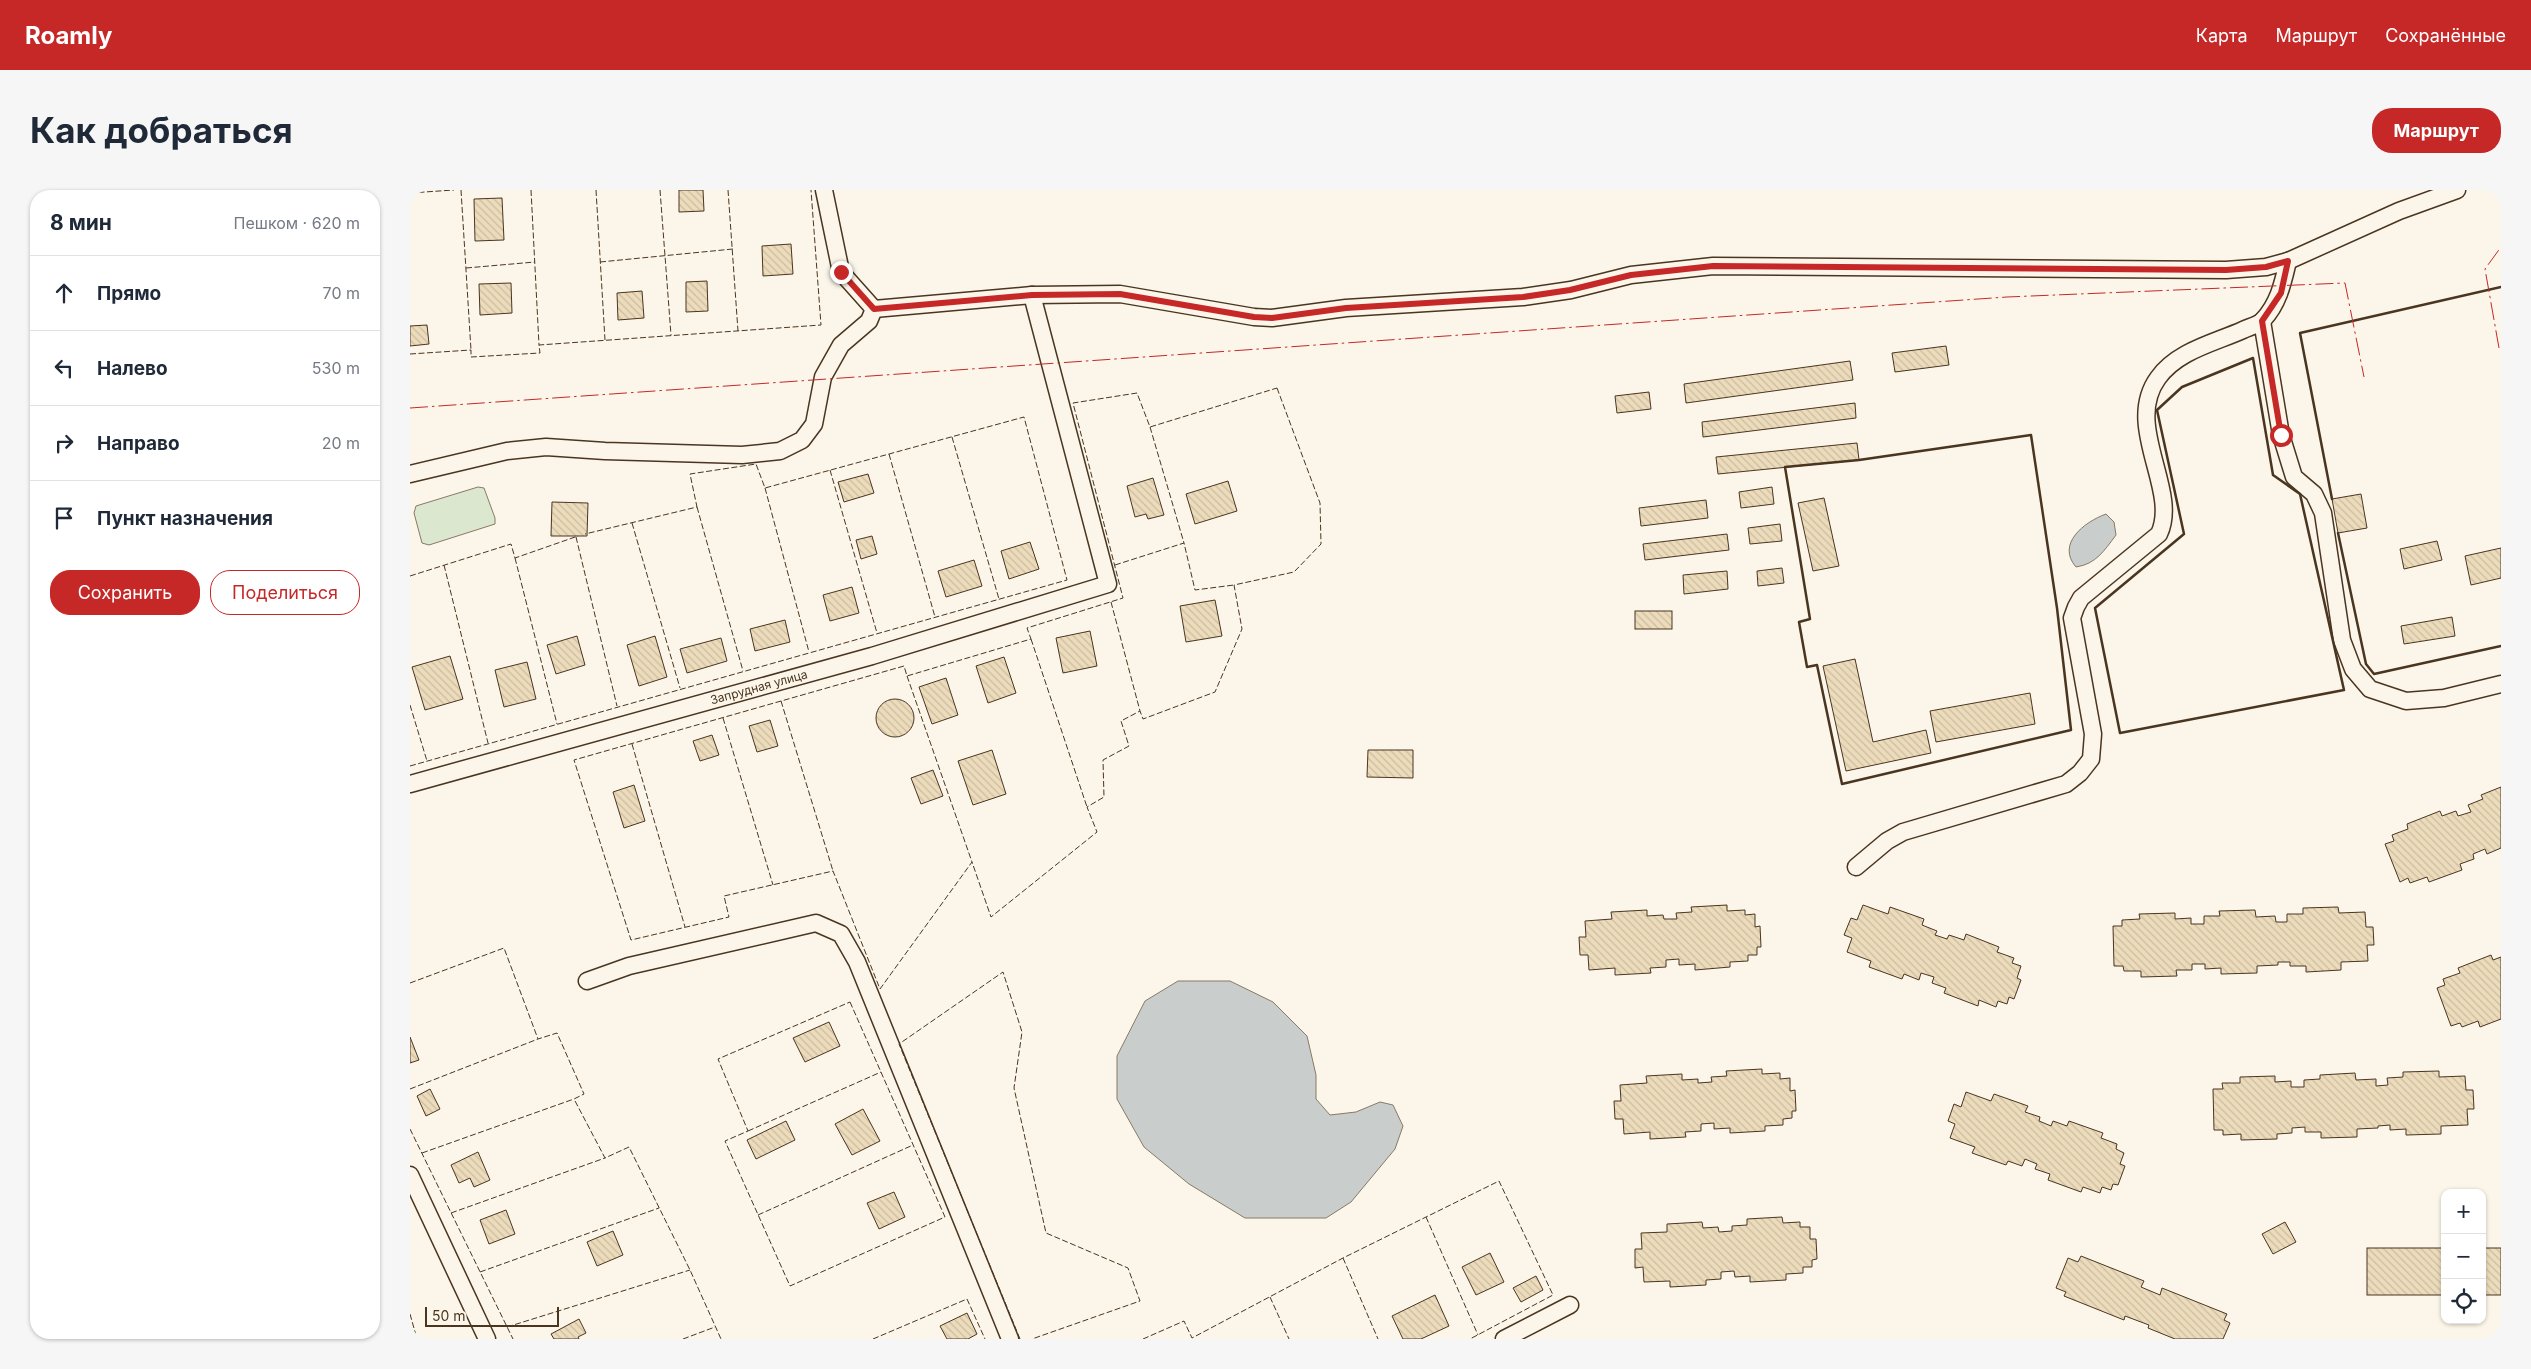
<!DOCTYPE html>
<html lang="ru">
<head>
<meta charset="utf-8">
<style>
  :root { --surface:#fff; --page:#f6f6f7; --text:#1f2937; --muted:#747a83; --line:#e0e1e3; --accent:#c62828 }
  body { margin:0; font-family:Inter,sans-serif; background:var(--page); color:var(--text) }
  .controls { position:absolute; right:15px; bottom:15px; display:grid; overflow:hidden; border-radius:10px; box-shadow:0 1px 4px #0004 }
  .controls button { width:45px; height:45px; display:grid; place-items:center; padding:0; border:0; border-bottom:1px solid var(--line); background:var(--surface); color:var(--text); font:25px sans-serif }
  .scale { position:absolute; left:15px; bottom:12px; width:134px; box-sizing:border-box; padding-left:5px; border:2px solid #4a3520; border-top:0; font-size:14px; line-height:18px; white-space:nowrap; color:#4a3520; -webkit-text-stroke:4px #fbf6e9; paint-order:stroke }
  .stop { position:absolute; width:15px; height:15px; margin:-11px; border:4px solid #c62828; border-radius:50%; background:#fff }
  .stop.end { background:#c62828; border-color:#fff; box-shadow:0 1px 5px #0008 }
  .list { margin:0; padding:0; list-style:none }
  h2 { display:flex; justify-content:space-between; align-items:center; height:65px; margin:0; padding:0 20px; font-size:21px }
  h2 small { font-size:16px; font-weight:400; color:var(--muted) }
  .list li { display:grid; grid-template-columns:32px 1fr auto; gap:15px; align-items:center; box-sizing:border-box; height:75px; padding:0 20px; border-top:1px solid var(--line) }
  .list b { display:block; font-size:19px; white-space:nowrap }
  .list em { font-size:16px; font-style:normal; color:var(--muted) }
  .actions { display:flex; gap:10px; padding:15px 20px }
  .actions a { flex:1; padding:11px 0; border:1px solid var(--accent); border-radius:20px; text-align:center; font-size:18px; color:var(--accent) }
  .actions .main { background:var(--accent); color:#fff }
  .icon { flex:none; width:28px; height:28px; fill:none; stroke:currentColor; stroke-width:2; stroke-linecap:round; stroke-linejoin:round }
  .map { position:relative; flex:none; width:2091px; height:1149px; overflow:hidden; border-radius:20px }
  header { display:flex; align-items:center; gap:30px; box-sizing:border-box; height:70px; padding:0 25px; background:var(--accent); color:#fff }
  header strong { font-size:24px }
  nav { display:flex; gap:28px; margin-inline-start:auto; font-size:18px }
  .intro { display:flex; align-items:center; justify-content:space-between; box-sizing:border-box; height:120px; padding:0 30px }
  h1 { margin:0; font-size:35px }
  .button { padding:12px 22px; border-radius:20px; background:var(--accent); color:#fff; font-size:18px; font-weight:700 }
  main { display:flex; gap:30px; padding:0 30px }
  aside { flex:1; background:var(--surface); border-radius:20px; box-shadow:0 1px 4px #0004 }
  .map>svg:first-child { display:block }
  .grass { fill:#dce7d0; stroke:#887966 }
  .water { fill:#c9cecd; stroke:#887966 }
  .building { fill:url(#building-back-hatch); stroke:#4a3520 }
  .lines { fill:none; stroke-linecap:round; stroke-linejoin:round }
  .street-casing { stroke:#4a3520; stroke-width:19 }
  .street { stroke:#fbf6e9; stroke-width:16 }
  .fence { stroke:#4a3520; stroke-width:1; stroke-dasharray:6 2.5; stroke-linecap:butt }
  .wall { stroke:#4a3520; stroke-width:2.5 }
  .power { stroke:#c62828; stroke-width:1; stroke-dasharray:18 4 2.5 4; stroke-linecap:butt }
  .route { stroke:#c62828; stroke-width:6 }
  .labels { text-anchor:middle; stroke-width:4; stroke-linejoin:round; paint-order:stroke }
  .street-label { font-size:12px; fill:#4a3520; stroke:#fbf6e9 }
</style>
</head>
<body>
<header>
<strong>Roamly</strong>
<nav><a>Карта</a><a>Маршрут</a><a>Сохранённые</a></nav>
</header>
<div class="intro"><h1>Как добраться</h1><a class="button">Маршрут</a></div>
<main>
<aside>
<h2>8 мин<small>Пешком · 620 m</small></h2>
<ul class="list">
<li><svg class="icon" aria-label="ahead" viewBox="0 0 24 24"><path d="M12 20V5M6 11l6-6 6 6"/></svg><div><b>Прямо</b></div><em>70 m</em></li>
<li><svg class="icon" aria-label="left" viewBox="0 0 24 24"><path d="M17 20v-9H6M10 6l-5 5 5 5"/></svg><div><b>Налево</b></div><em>530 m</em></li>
<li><svg class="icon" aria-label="right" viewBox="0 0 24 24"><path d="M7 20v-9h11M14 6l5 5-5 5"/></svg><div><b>Направо</b></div><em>20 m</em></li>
<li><svg class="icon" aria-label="arrive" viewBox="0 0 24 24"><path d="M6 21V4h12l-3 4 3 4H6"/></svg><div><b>Пункт назначения</b></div></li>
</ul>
<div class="actions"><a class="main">Сохранить</a><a>Поделиться</a></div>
</aside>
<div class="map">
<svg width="2091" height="1149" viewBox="0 0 2091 1149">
  <defs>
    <pattern id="building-back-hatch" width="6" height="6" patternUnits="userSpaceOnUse" patternTransform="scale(1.25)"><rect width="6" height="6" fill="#ecdcbc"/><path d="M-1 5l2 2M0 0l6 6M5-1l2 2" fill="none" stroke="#ccbda1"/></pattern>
  </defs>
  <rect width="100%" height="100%" fill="#fbf6e9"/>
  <polygon class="grass" points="68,297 74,298 85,328 85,334 19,355 12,353 4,323 6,316"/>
  <g class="water">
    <path d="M1696,324L1704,332L1706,345C1694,361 1686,374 1666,377C1646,354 1674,332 1696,324Z"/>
    <polygon points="768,791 820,791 863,812 897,846 906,885 906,909 920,925 946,922 970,912 983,915 993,936 985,959 941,1012 916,1028 835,1028 779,994 734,957 707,909 707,866 735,811"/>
  </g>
  <g class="building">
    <polygon points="269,0 293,0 294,21 269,22"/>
    <polygon points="92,8 94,50 65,51 64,9"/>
    <polygon points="381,54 383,84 353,86 352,56"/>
    <polygon points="297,91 298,121 276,122 276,92"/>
    <polygon points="101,93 102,123 70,125 69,94"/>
    <polygon points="232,101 234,128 208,130 207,103"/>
    <polygon points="17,135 19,154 0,156 0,136"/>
    <polygon points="1536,156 1539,175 1485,182 1482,163"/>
    <polygon points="1440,171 1443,190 1276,213 1274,194"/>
    <polygon points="1239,202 1241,219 1207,223 1205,206"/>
    <polygon points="1445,213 1446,228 1293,247 1292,232"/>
    <polygon points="1447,253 1449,270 1308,284 1306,267"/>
    <polygon points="458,284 464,303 434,312 428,292"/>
    <polygon points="743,288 754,325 738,329 736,324 725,327 717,296"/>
    <polygon points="818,291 827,321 785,334 776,304"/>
    <polygon points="1362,297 1364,314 1331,318 1329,302"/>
    <polygon points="1951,304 1957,338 1928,343 1922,309"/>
    <polygon points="1414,308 1429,376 1403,381 1388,313"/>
    <polygon points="1296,310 1298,328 1231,336 1229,318"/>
    <polygon points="142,312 178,313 177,346 141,346"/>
    <polygon points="1370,334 1372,351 1340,354 1338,338"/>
    <polygon points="1317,344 1319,360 1235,370 1233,354"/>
    <polygon points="462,346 467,364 451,369 446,350"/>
    <polygon points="2027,351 2032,370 1994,379 1990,359"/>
    <polygon points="620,352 629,379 599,389 591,361"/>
    <polygon points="2091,358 2091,388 2061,395 2055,366"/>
    <polygon points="564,370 572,396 536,407 528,381"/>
    <polygon points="1372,378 1374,393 1348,396 1347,381"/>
    <polygon points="1317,381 1318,399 1274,404 1273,385"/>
    <polygon points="442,397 449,423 420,431 413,405"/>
    <polygon points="805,410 812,446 776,452 770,416"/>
    <rect x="1225" y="421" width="37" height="18"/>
    <polygon points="2042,427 2045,446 1994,454 1991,436"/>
    <polygon points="375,430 380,452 345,461 340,439"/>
    <polygon points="680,441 687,476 653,483 646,448"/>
    <polygon points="167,446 175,475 146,484 137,455"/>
    <polygon points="245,446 257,487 229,496 217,455"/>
    <polygon points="311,448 317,471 277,483 270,459"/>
    <polygon points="40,466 53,509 15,520 2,477"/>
    <polygon points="594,467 606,503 578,513 566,476"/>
    <polygon points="1445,469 1463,552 1516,540 1521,563 1436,581 1413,476"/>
    <polygon points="117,472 126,509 94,517 85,480"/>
    <polygon points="536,488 548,525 522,534 509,497"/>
    <polygon points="1620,503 1625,534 1526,552 1520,521"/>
    <circle cx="485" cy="528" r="19"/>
    <polygon points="360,530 368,556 347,562 339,536"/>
    <polygon points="302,545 309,565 290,571 283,551"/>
    <polygon points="582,560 596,604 563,615 548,571"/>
    <polygon points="958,560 1003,560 1003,588 957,587"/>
    <polygon points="523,580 533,606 511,614 501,588"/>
    <polygon points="224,595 235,631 214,638 203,602"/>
    <polygon points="2091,597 2091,658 2077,664 2075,659 2063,664 2064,669 2050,674 2052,680 2019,692 2017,687 2000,693 1998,688 1990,692 1975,654 1984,651 1982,645 1998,639 1997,634 2030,621 2032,626 2046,621 2048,626 2061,622 2058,615 2073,609 2071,605"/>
    <polygon points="1317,715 1317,721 1335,720 1335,725 1345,724 1345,737 1350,736 1351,757 1347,757 1347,765 1338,765 1338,771 1320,772 1320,777 1285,780 1285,774 1269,775 1269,769 1256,770 1256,777 1240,778 1241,783 1205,785 1205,778 1179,780 1178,765 1170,765 1169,747 1176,747 1175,731 1202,729 1201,722 1237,720 1237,726 1253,725 1254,729 1267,729 1266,723 1282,722 1281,717"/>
    <polygon points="1453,715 1478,724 1480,717 1514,729 1512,735 1527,741 1525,745 1537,749 1539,745 1554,750 1556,744 1589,757 1587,762 1604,768 1602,773 1611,776 1607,788 1611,790 1604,809 1599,807 1597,814 1588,811 1586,817 1569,810 1568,816 1534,803 1536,798 1522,793 1524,787 1511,783 1509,790 1494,784 1492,789 1459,777 1461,771 1437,762 1442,748 1434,745 1441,728 1447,730"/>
    <polygon points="1928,717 1929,723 1955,722 1956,737 1963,737 1964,755 1957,755 1958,771 1931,772 1931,780 1896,782 1896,776 1880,776 1880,772 1868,772 1868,775 1847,776 1847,783 1811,784 1811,778 1795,779 1795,774 1782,774 1782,780 1766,780 1767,786 1731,787 1731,781 1714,781 1713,776 1704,776 1703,736 1712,736 1712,730 1730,729 1729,724 1765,723 1765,729 1781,728 1781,734 1794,734 1794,726 1810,726 1809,721 1845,720 1846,727 1865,726 1866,732 1877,732 1877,724 1893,724 1893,718"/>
    <polygon points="2081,765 2083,770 2091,767 2091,829 2070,837 2068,831 2052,837 2050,833 2041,836 2027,798 2035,795 2033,789 2050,783 2048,778"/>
    <polygon points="419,832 430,856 395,872 383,848"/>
    <polygon points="0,847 9,870 0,873"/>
    <polygon points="1352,879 1352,884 1370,883 1370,889 1380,888 1380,901 1385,900 1386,921 1382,921 1382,928 1373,929 1373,935 1355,936 1355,941 1320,943 1320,938 1304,939 1304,933 1291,934 1291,941 1275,942 1276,947 1240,949 1240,942 1214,944 1213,929 1205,929 1204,911 1211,911 1210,895 1237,893 1236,886 1272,884 1272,890 1288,889 1288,893 1302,892 1301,887 1317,886 1316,881"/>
    <polygon points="2029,881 2029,887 2055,886 2056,900 2063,900 2064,919 2057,919 2058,935 2031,936 2031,944 1996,945 1996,939 1980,940 1980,935 1968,936 1968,938 1947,939 1947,947 1911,948 1911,942 1895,942 1895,937 1882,938 1882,943 1867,944 1867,949 1831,950 1831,944 1813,945 1813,940 1804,940 1803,899 1813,899 1812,893 1830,893 1830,887 1865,886 1865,892 1881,891 1881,897 1894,897 1894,890 1910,889 1910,885 1945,883 1946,890 1966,889 1966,896 1978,895 1977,888 1993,887 1993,882"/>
    <polygon points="20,899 30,919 16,926 7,906"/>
    <polygon points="1556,902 1581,911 1584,904 1618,916 1615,922 1630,927 1629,931 1641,936 1643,931 1657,936 1659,931 1693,943 1691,948 1707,954 1706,959 1714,963 1710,974 1715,976 1708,995 1703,994 1701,1000 1692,997 1690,1003 1673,997 1671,1002 1638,990 1640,984 1625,979 1627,974 1615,969 1612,976 1598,971 1596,975 1562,963 1565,957 1540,948 1545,934 1538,931 1544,914 1551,917"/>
    <polygon points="453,919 470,951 442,965 425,934"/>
    <polygon points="376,931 385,950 346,969 337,950"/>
    <polygon points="68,962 80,990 64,997 60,988 49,993 41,975"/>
    <polygon points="484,1002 495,1027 469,1039 457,1013"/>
    <polygon points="96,1020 105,1044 79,1054 70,1030"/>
    <polygon points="1372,1027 1373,1033 1390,1032 1390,1037 1400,1037 1400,1049 1406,1049 1407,1069 1402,1070 1402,1077 1393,1077 1393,1083 1376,1084 1376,1090 1340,1092 1340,1086 1325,1087 1324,1081 1311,1082 1311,1089 1296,1090 1296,1095 1260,1097 1260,1091 1234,1092 1233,1077 1225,1078 1225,1059 1232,1059 1231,1043 1257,1042 1257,1034 1292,1032 1293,1038 1308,1037 1309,1042 1322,1041 1322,1036 1337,1035 1337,1029"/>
    <polygon points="1875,1032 1886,1052 1863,1064 1852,1044"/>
    <polygon points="203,1041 213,1065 187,1076 177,1052"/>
    <rect x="1957" y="1058" width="78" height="47"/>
    <rect x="2072" y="1058" width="19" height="47"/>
    <polygon points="1080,1063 1094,1092 1066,1105 1052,1077"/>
    <polygon points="1671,1066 1734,1091 1731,1097 1750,1105 1752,1098 1817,1124 1814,1130 1820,1133 1813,1149 1765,1149 1738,1138 1739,1135 1715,1126 1714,1130 1654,1106 1656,1102 1646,1098 1658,1068 1668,1072"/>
    <polygon points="1126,1086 1133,1100 1111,1112 1103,1098"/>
    <polygon points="1025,1105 1039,1136 1011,1149 993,1149 982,1126"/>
    <polygon points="557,1123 567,1144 558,1149 537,1149 530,1136"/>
    <polygon points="169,1129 176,1143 168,1147 169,1149 144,1149 141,1144"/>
  </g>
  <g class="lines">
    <g class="street-casing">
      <g id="street">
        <polyline points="414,0 431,82 464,119"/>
        <polyline points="464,119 622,105 710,104 844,127 862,128 936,118 1113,107 1161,100 1221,85 1303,76 1816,80 1856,77 1878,71 1989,21 2047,0"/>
        <polyline points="1852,131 1871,245 1884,287 1904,304 1913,323 1932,450 1943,479 1960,499 1996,511 2034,508 2091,494"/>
        <polyline points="0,284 97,261 136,257 195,261 332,265 370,261 392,250 404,234 413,187 431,155 459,131 464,119"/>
        <path id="s1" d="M0,594L462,466L698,394L622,105"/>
        <path d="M1446,677L1477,651L1493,642L1656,594L1670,583L1681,569L1683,544L1662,428L1666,417L1671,408L1749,344C1770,300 1713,236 1748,188C1767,161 1804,153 1833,140C1839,137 1849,135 1853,130C1869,113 1873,92 1878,71"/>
        <polyline points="177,791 219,776 406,733 431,744 447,772 600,1149"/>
        <polyline points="0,985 77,1149"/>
        <polyline points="1094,1149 1160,1115"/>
      </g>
    </g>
    <use href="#street" class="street"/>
    <g class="fence">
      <polyline points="51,0 61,160"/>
      <polyline points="121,0 129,155"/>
      <polyline points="186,0 195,150"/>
      <polyline points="250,0 261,145"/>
      <polyline points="318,0 328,141"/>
      <polyline points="0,3 44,0"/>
      <polyline points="190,72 323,59"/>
      <polyline points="56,78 125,72"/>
      <polyline points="0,164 61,160 61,167 130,163 129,155 411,135 401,0"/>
      <polygon points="867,198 910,313 911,354 884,382 824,395 832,439 805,502 733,529 730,521 711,531 719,556 693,570 694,607 677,617 687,642 581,727 562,672 470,799 423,681 314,706 319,727 221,750 164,570 494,476 497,486 621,449 617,438 713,408 663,213 727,203 740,237"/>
      <polyline points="740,237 774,353"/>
      <polyline points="542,247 589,409"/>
      <polyline points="479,264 525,427"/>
      <polyline points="420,280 467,443"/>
      <polyline points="355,298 399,462"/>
      <polyline points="287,317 333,481"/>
      <polyline points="222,333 270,498"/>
      <polyline points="166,347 207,516"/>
      <polyline points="105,368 147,534"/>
      <polyline points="34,375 78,553"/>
      <polyline points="705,375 774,353 785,400 824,395"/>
      <polyline points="0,386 101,354 105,368 168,346"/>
      <polyline points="701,412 730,521"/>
      <polyline points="621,449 677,617"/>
      <polyline points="497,486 562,672"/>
      <polyline points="371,511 423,681"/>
      <polyline points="0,515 17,571"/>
      <polyline points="313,528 363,695"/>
      <polyline points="222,554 275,737"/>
      <polyline points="0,576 657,390 614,227 355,298 346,274 280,284 287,317 175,344"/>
      <polyline points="0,793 94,758 128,849 147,843 174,904 164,909 195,968 219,957 280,1080 311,1149"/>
      <polygon points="440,812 535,1027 380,1096 315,951 338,941 308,869"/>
      <polyline points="0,899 128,849"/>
      <polyline points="0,939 103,1149"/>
      <polyline points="338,941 471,882"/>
      <polyline points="12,963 164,909"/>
      <polyline points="41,1023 195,968"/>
      <polyline points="348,1025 503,955"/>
      <polyline points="1016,1027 1068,1145"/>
      <polyline points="933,1068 968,1149"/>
      <polyline points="70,1082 249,1018"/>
      <polyline points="860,1107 879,1149"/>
      <polyline points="0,1124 7,1149"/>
      <polyline points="97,1137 280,1080"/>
      <polyline points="273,1149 305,1137"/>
      <polyline points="463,1149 557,1109 575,1149"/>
      <polyline points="610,1149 489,854 593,782 612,842 604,898 636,1043 718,1078 730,1111 622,1149"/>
      <polyline points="733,1149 774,1131 782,1148 933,1068 1089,991 1143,1105 1060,1149"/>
    </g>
    <g class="wall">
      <polygon points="1843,168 1863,285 1890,304 1934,500 1710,543 1685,418 1774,344 1747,220 1772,197"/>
      <polygon points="1621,245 1647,418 1661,540 1432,594 1407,475 1397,477 1389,432 1400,429 1375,277 1449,270"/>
      <polyline points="1922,309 1890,143 2091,97"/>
      <polyline points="1928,343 1956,474 1964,484 2091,456"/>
    </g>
    <g class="power">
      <polyline points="2089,158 2075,79 2091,57"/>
      <polyline points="0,218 1597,107 1935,93 1954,187"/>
    </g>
  </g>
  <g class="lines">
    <polyline class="route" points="431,82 464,119 622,105 710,104 844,127 862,128 936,118 1113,107 1160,100 1221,85 1303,76 1816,80 1856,77 1878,71 1871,103 1852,131 1871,245"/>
  </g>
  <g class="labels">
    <g class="street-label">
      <text dy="4" stroke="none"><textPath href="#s1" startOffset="362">Запрудная улица</textPath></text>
    </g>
  </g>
</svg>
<div class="controls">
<button>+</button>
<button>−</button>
<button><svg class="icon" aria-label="locate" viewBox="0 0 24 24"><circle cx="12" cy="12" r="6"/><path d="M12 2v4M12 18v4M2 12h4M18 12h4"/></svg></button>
</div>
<div class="scale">50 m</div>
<div class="stop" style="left:1871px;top:245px"></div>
<div class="stop end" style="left:431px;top:82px"></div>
</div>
</main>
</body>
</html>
